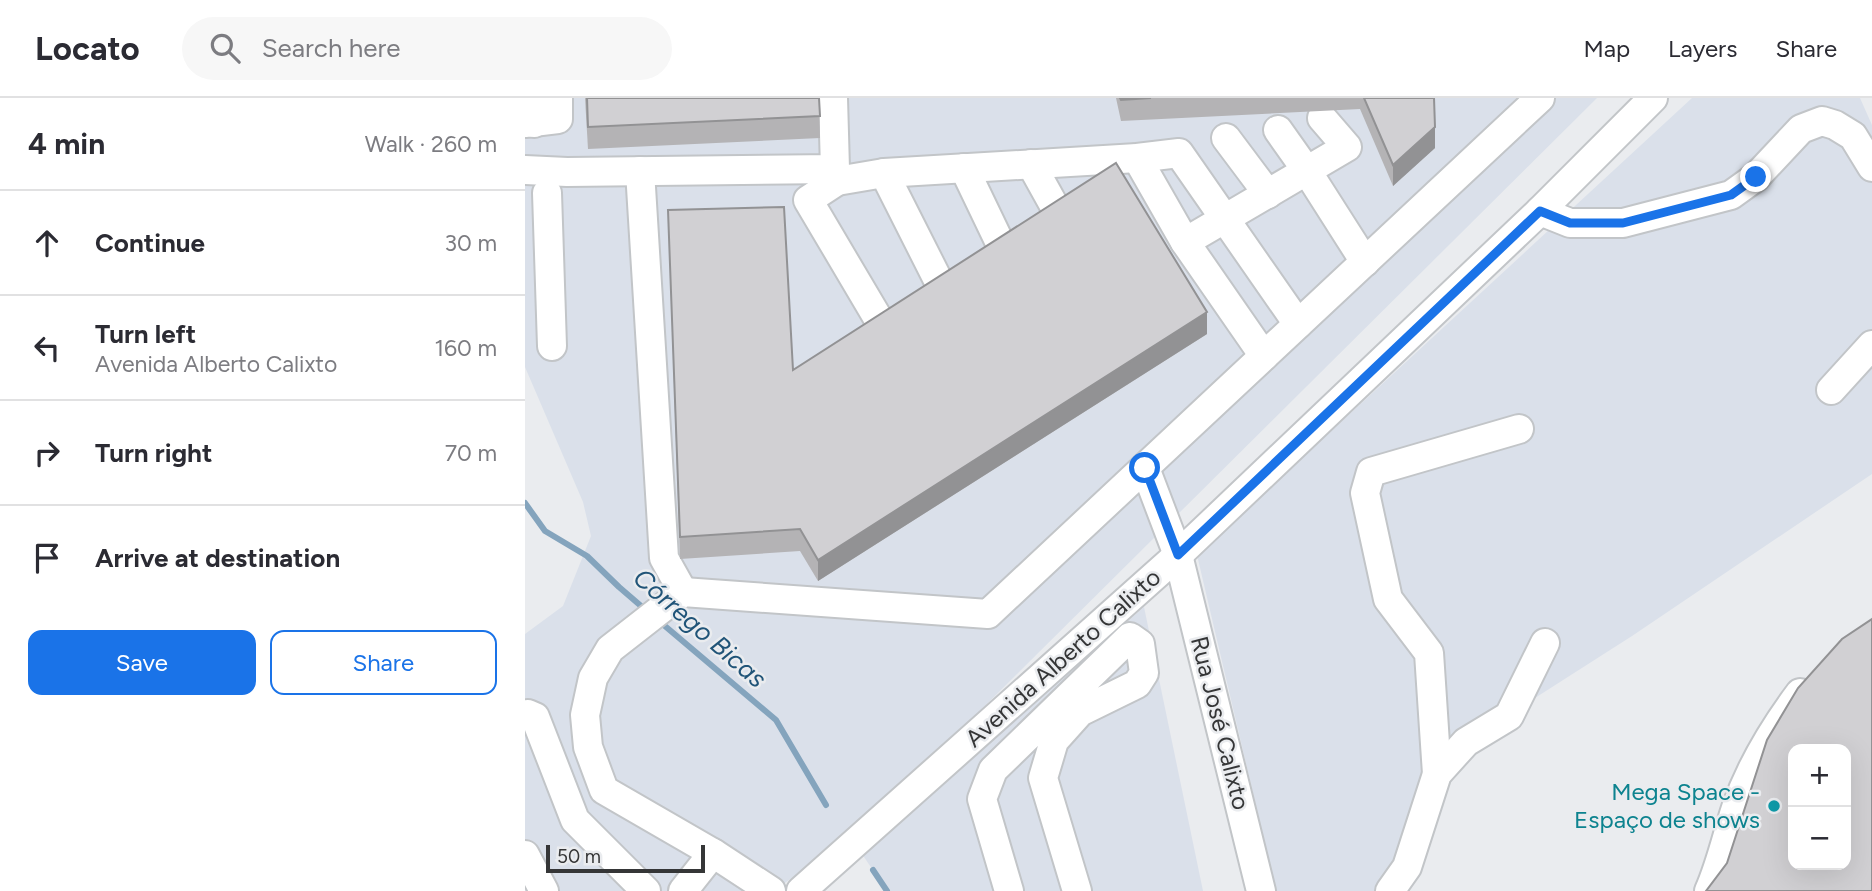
<!DOCTYPE html>
<html lang="en">
<head>
<meta charset="utf-8">
<style>
  :root { --surface:#fff; --page:#f7f7f7; --text:#2b2b33; --muted:#7c7c81; --line:#e1e1e2; --accent:#1a73e8 }
  body { margin:0; font-family:Figtree,sans-serif; background:var(--page); color:var(--text) }
  .controls { position:absolute; right:21px; bottom:21px; display:grid; overflow:hidden; border-radius:14px; box-shadow:0 7px 28px #0002 }
  .controls button { width:63px; height:63px; display:grid; place-items:center; padding:0; border:0; border-bottom:2px solid var(--line); background:var(--surface); color:var(--text); font:35px sans-serif }
  .scale { position:absolute; left:21px; bottom:18px; width:159px; box-sizing:border-box; padding-left:7px; border:4px solid #353637; border-top:0; font-size:19px; line-height:24px; white-space:nowrap; color:#353637; -webkit-text-stroke:5px #eaecef; paint-order:stroke }
  .stop { position:absolute; width:21px; height:21px; margin:-16px; border:5px solid #1a73e8; border-radius:50%; background:#fff }
  .stop.end { background:#1a73e8; border-color:#fff; box-shadow:0 2px 7px #0008 }
  .list { margin:0; padding:0; list-style:none }
  h2 { display:flex; justify-content:space-between; align-items:center; height:91px; margin:0; padding:0 28px; font-size:30px }
  h2 small { font-size:23px; font-weight:400; color:var(--muted) }
  .list li { display:grid; grid-template-columns:46px 1fr auto; gap:21px; align-items:center; box-sizing:border-box; height:105px; padding:0 28px; border-top:2px solid var(--line) }
  .list b { display:block; font-size:26px; white-space:nowrap }
  .list p { margin:0; font-size:23px; white-space:nowrap; color:var(--muted) }
  .list em { font-size:23px; font-style:normal; color:var(--muted) }
  .actions { display:flex; gap:14px; padding:21px 28px }
  .actions a { flex:1; padding:16px 0; border:2px solid var(--accent); border-radius:14px; text-align:center; font-size:24px; color:var(--accent) }
  .actions .main { background:var(--accent); color:#fff }
  .icon { flex:none; width:38px; height:38px; fill:none; stroke:currentColor; stroke-width:2; stroke-linecap:round; stroke-linejoin:round }
  .map { position:relative; flex:none; width:1347px; height:793px; overflow:hidden }
  header { display:flex; align-items:center; gap:42px; box-sizing:border-box; height:98px; padding:0 35px; background:var(--surface); border-bottom:2px solid var(--line) }
  header strong { font-size:33px }
  nav { display:flex; gap:38px; margin-inline-start:auto; font-size:24px }
  .search { width:490px; height:63px; background:var(--page); display:flex; align-items:center; gap:18px; box-sizing:border-box; padding:0 24px; border-radius:38px; color:var(--muted); font-size:26px }
  main { display:flex }
  aside { flex:1; background:var(--surface) }
  .map>svg:first-child { display:block }
  .built { fill:#dae0ea }
  .lines { fill:none; stroke-linecap:round; stroke-linejoin:round }
  .stream { stroke:#84a4bd; stroke-width:6 }
  .minor-casing { stroke:#c2c5c8; stroke-width:32 }
  .minor { stroke:#fff; stroke-width:28 }
  .wall { fill:#b4b3b5 }
  .shaded-wall { fill:#929294 }
  .building { fill:#d1d0d3; stroke:#929294; stroke-width:2; fill-rule:evenodd }
  .route { stroke:#1a73e8; stroke-width:9 }
  .culture-dot { fill:#0f9aa8; stroke:#eaecef; stroke-width:2.5 }
  .labels { text-anchor:middle; stroke-width:5; stroke-linejoin:round; paint-order:stroke }
  .street-label { font-size:24px; fill:#353637; stroke:#eaecef }
  .culture-label { font-size:24px; fill:#0d838f; stroke:#eaecef; text-anchor:end }
  .water-label { font-size:26px; font-style:italic; fill:#205478; stroke:#eaecef }
</style>
</head>
<body>
<header>
<strong>Locato</strong>
<div class="search"><svg class="icon" aria-label="search" viewBox="0 0 24 24"><circle cx="10" cy="10" r="6"/><path d="M15 15l6 6"/></svg>Search here</div>
<nav><a>Map</a><a>Layers</a><a>Share</a></nav>
</header>
<main>
<aside>
<h2>4 min<small>Walk · 260 m</small></h2>
<ul class="list">
<li><svg class="icon" aria-label="ahead" viewBox="0 0 24 24"><path d="M12 20V5M6 11l6-6 6 6"/></svg><div><b>Continue</b></div><em>30 m</em></li>
<li><svg class="icon" aria-label="left" viewBox="0 0 24 24"><path d="M17 20v-9H6M10 6l-5 5 5 5"/></svg><div><b>Turn left</b><p>Avenida Alberto Calixto</p></div><em>160 m</em></li>
<li><svg class="icon" aria-label="right" viewBox="0 0 24 24"><path d="M7 20v-9h11M14 6l5 5-5 5"/></svg><div><b>Turn right</b></div><em>70 m</em></li>
<li><svg class="icon" aria-label="arrive" viewBox="0 0 24 24"><path d="M6 21V4h12l-3 4 3 4H6"/></svg><div><b>Arrive at destination</b></div></li>
</ul>
<div class="actions"><a class="main">Save</a><a>Share</a></div>
</aside>
<div class="map">
<svg width="1347" height="793" viewBox="0 0 1347 793">
  <rect width="100%" height="100%" fill="#eaecef"/>
  <g class="built">
    <polygon points="0,0 1072,0 344,723 249,793 0,793 0,536 38,508 66,438 58,404 0,269"/>
    <polygon points="1167,0 1335,0 1347,27 1347,376 1107,538 941,644 865,793 751,793 672,457"/>
    <polygon points="619,509 678,793 362,793 337,756"/>
  </g>
  <g class="lines">
    <g class="stream">
      <polyline points="0,405 20,433 62,458 94,489 123,514"/>
      <polyline points="134,523 251,622 301,707"/>
      <polyline points="348,772 362,793"/>
    </g>
    <g class="minor-casing">
      <g id="minor">
        <polyline points="8,0 9,25"/>
        <polyline points="0,25 33,21 33,0"/>
        <polyline points="753,32 782,73 840,164"/>
        <polyline points="701,40 743,96"/>
        <polyline points="612,60 660,144 739,258"/>
        <polyline points="506,66 531,111"/>
        <polyline points="439,70 475,145"/>
        <polyline points="310,71 312,83 283,102 354,222"/>
        <polyline points="0,72 42,74 310,71 308,0"/>
        <polyline points="115,73 139,460 158,494"/>
        <polyline points="359,75 612,60 654,55 773,226"/>
        <polyline points="312,83 359,75 413,182"/>
        <polyline points="22,95 27,248"/>
        <polyline points="1015,113 1045,125 1098,125 1206,97 1231,79 1276,31 1297,23 1310,27 1328,38 1347,69"/>
        <polyline points="660,144 822,49 797,20"/>
        <polyline points="1306,292 1347,247"/>
        <polyline points="620,370 653,457 736,793"/>
        <polyline points="0,618 3,616 10,619 50,722 121,793"/>
        <polyline points="912,676 904,555 863,501 840,395 846,374 994,331"/>
        <polyline points="0,757 19,793"/>
        <polyline points="158,793 188,755"/>
        <polyline points="246,793 188,755 79,692 63,649 60,617 68,580 85,551 158,494 463,516 1015,0"/>
        <polyline points="276,793 653,457 1015,113 1128,0"/>
        <polyline points="484,793 457,701 468,672 605,539 615,546 619,575 612,586 555,614 529,643 518,680 552,793"/>
        <polyline points="865,793 882,769 912,676 941,644 984,618 1020,545"/>
        <path d="M1184,793C1196,766 1202,737 1211,710C1226,667 1248,631 1275,595"/>
      </g>
    </g>
    <use href="#minor" class="minor"/>
  </g>
  <g class="wall">
    <polygon points="60,0 294,0 295,40 63,51"/>
    <polygon points="591,0 909,0 910,50 868,88 835,11 596,23"/>
    <polygon points="143,112 268,272 682,236 293,483 275,453 155,461"/>
  </g>
  <g class="shaded-wall">
    <polygon points="910,29 910,50 868,88 868,67"/>
    <polygon points="682,214 682,236 293,483 293,462"/>
  </g>
  <g class="building">
    <polygon points="62,0 294,0 295,18 63,29"/>
    <polygon points="595,0 626,0 596,2"/>
    <polygon points="839,0 909,0 910,29 868,67"/>
    <polygon points="591,65 682,214 293,462 275,431 155,439 143,112 259,109 268,272"/>
    <path d="M1347,521V793H1181L1202,765L1242,642L1273,590L1317,541ZM1268,651H1321V767H1268Z"/>
  </g>
  <g class="lines">
    <polyline class="route" points="620,370 653,457 1015,113 1045,125 1098,125 1206,97 1231,79"/>
  </g>
  <circle class="culture-dot" cx="1249" cy="708" r="7"/>
  <g class="labels">
    <g class="street-label">
      <text transform="translate(538 560) rotate(-42)" y="8">Avenida Alberto Calixto</text>
      <text transform="translate(695 625) rotate(76)" y="8">Rua José Calixto</text>
    </g>
    <g class="culture-label">
      <text x="1235" y="702">Mega Space -<tspan x="1235" dy="28">Espaço de shows</tspan></text>
    </g>
    <g class="water-label">
      <text transform="translate(175 530) rotate(41)" y="9">Córrego Bicas</text>
    </g>
  </g>
</svg>
<div class="controls">
<button>+</button>
<button>−</button>
</div>
<div class="scale">50 m</div>
<div class="stop" style="left:620px;top:370px"></div>
<div class="stop end" style="left:1231px;top:79px"></div>
</div>
</main>
</body>
</html>
